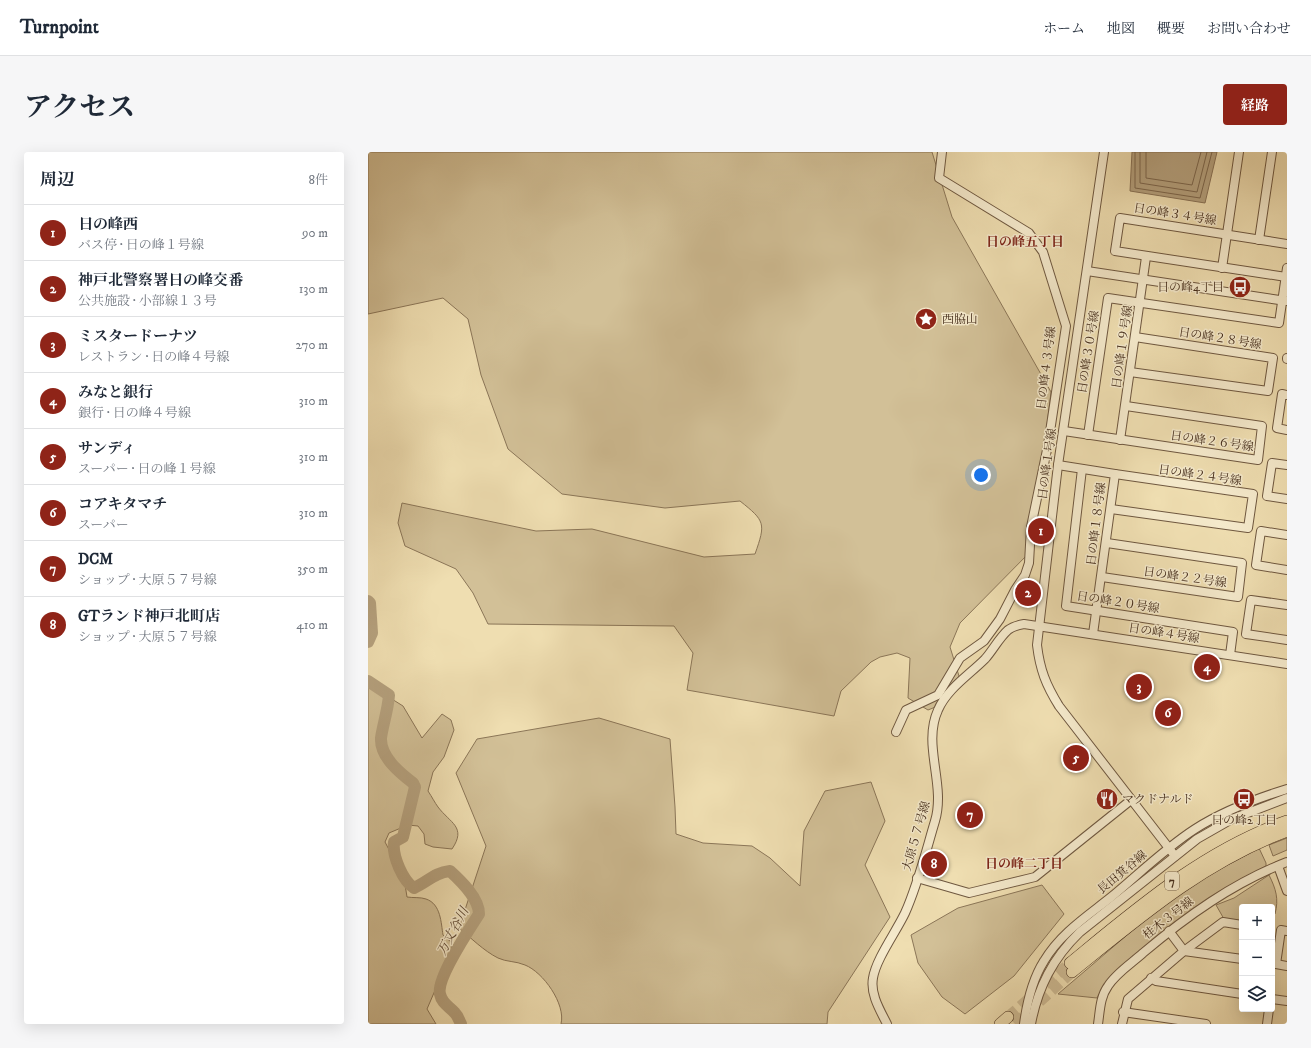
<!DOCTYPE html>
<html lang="ja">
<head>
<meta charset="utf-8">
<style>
  :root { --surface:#fff; --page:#f6f6f7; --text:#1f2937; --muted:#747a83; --line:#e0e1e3; --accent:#8f2418 }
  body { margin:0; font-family:"IM FELL DW Pica","Noto Serif JP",serif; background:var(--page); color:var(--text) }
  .controls { position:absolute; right:12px; bottom:12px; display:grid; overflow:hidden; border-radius:4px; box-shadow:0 4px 16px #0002 }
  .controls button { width:36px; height:36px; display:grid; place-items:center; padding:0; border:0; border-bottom:1px solid var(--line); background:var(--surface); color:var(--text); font:20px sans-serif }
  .you { position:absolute; left:613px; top:323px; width:14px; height:14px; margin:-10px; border:3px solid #fff; border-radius:50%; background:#1a73e8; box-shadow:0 0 0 6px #1a73e833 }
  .badge { display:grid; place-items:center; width:26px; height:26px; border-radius:50%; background:var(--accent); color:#fff; font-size:13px; font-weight:700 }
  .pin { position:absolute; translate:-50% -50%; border:2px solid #fff; box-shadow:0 1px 4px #0006 }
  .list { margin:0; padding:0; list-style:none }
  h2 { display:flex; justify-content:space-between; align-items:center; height:52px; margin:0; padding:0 16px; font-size:17px }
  h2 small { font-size:13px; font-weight:400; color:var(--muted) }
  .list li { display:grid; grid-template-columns:26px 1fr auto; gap:12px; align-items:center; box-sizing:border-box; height:56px; padding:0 16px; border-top:1px solid var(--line) }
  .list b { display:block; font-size:15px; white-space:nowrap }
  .list p { margin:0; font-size:13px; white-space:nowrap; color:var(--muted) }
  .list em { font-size:13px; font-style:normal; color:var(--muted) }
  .icon { flex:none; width:22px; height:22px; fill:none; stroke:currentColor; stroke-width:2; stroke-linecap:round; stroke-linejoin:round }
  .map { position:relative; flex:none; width:919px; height:872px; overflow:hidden; border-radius:4px }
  header { display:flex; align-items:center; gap:24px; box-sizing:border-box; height:56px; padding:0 20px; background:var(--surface); border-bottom:1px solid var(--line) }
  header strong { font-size:19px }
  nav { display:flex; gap:22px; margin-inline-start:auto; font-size:14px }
  .intro { display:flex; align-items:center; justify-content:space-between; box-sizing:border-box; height:96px; padding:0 24px }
  h1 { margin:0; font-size:28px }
  .button { padding:10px 18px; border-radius:4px; background:var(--accent); color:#fff; font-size:14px; font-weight:700 }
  main { display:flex; gap:24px; padding:0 24px }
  aside { flex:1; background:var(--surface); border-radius:4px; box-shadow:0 4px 16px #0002 }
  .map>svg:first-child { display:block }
  .green { fill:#d2c097; stroke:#8b7658 }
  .water { fill:#b5a17e; stroke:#887256 }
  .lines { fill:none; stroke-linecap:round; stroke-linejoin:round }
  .shore { stroke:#7c664c; stroke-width:1 }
  .river { stroke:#b5a17e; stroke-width:12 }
  .highway-tunnel { stroke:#cdba93; stroke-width:11; stroke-dasharray:11 5.5; stroke-linecap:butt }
  .minor-casing { stroke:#6f5840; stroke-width:10 }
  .highway-casing { stroke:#442c1a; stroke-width:12 }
  .minor { stroke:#f5eacc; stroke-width:8 }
  .highway { stroke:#efdeb1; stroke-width:11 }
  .labels { text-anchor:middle; stroke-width:3; stroke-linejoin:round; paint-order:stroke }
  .shield { fill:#f5eacc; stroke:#79654f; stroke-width:1 }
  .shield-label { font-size:11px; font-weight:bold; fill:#442c1a }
  .street-label { font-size:12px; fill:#442c1a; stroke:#f5eacc }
  .poi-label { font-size:12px; fill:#442c1a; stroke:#f5eacc; text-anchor:start }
  .neighbourhood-label { font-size:13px; font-weight:bold; fill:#7a1f14; stroke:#f5eacc }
  .water-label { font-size:13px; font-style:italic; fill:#604933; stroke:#f5eacc }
</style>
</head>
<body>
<header>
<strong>Turnpoint</strong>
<nav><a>ホーム</a><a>地図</a><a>概要</a><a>お問い合わせ</a></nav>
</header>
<div class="intro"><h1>アクセス</h1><a class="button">経路</a></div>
<main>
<aside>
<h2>周辺<small>8件</small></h2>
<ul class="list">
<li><span class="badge">1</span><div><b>日の峰西</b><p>バス停 · 日の峰１号線</p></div><em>90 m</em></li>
<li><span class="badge">2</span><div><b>神戸北警察署日の峰交番</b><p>公共施設 · 小部線１３号</p></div><em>130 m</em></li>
<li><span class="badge">3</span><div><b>ミスタードーナツ</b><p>レストラン · 日の峰４号線</p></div><em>270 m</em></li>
<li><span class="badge">4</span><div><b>みなと銀行</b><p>銀行 · 日の峰４号線</p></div><em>310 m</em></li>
<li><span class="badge">5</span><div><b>サンディ</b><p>スーパー · 日の峰１号線</p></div><em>310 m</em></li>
<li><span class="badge">6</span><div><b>コアキタマチ</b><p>スーパー</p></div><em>310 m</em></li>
<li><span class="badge">7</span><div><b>DCM</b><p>ショップ · 大原５７号線</p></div><em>350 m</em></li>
<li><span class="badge">8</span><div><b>GTランド神戸北町店</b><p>ショップ · 大原５７号線</p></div><em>410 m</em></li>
</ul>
</aside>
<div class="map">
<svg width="919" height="872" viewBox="0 0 919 872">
  <rect width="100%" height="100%" fill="#efdeb1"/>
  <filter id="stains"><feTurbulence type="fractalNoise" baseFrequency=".005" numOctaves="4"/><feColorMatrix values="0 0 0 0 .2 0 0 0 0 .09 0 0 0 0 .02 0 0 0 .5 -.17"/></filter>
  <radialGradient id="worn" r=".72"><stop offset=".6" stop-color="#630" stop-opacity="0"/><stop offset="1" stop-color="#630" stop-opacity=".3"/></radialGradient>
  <g class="green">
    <path d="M0,0H564L584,65L683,240L664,398L592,471L582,495L591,524L575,552L560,558L540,546L542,506L529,501L512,505L503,510L473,539L466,564L319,538L325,501L306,474L120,472L105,441L88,417L37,394L30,371L34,351L168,379L224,377L336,405L387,402C398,371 397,369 372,349L297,356L194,342L140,297L113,223L100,167L75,146L0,162Z"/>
    <path d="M0,532L35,554L54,586L74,562L83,568L86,578L76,605L65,620L60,639C64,645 67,651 70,655C82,671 99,675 84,697L65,695L57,692L56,682L50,674L40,673L21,681L17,690L36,726L39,745C45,746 53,745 58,747C73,752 73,771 75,783L83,790L84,799L59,857L68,872H0Z"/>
    <path d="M231,566L302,587L307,655L308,682L335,691L384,694L402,706L432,734L436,679L457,639L503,630L517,669L497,713L522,765L460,860L459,872H193C198,852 175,820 157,813C148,809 138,810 130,806C116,799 103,786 91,776L118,694L88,621L109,587Z"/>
    <polygon points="919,686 919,698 905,704 901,693"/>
    <path d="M891,696L898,711V714C854,736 816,763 779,794C759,810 740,823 729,846L690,842L786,760L832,728Z"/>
    <path d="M901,723C908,737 911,747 907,762L904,763V755H874V769L856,767L848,753L866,746Z"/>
    <polygon points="674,733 696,762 646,824 597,862 574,845 550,811 543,783 590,756"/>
  </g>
  <polygon class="water" points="764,0 849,0 837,51 762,39"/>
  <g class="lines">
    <g class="shore">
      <polyline points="767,0 767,36 832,46 844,0"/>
      <polyline points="772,0 772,31 829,40 839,0"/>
      <polyline points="778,0 778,26 824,33 833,0"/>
    </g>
    <g class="river">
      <polyline points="0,449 2,451 4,481 0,490"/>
      <path d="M0,529L21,543C20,558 15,572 13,586C12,605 32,621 45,631L47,635L35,685L26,690C24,704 35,729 46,736C61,729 66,721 82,719C93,729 111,746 111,762C102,776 68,827 72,842C74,852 81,854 87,861C90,864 91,868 93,872"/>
    </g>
    <g class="highway-tunnel">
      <polyline points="640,865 702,811"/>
      <polyline points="647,872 704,820"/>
    </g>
    <g class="minor-casing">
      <g id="minor">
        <path d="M736,0L690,313L669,493C672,518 678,533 691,554L807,704"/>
        <polyline points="891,88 904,0"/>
        <polyline points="854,116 871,0"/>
        <polyline points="719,119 918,149"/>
        <polyline points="918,125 747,99 752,66 919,92"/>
        <polyline points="919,206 919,207"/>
        <polyline points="762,220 900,239 905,206 767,185"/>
        <polyline points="919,243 914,242 909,276 919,278"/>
        <polyline points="696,279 890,308 894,274 758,254"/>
        <polyline points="720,283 740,146 911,171 919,116"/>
        <polyline points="752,288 778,105"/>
        <polyline points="690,313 747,322 725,482"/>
        <polyline points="919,313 904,311 899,344 919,347"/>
        <polyline points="714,317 698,454 865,480 862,503"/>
        <polyline points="743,357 880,376 885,342 747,322"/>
        <polyline points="919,383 893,379 888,413 919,418"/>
        <polyline points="734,425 870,445 874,411 739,391"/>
        <polyline points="919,453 883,448 878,482 919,488"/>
        <polyline points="528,580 538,558 570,543 592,506 616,489 632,467 647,438 657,423 661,411 663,375 680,293 698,174 675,100 661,81 571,26 574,0"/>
        <polyline points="910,714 919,739"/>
        <polyline points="549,726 601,741 667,725 763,648"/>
        <polyline points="919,779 913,778 908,812 919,814"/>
        <polyline points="816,799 855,770 874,773"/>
        <polyline points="816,799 874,807"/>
        <polyline points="783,826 788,829 874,842"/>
        <polyline points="904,847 919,849"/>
        <polyline points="755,860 838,872"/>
        <path d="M519,872C512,858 502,842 505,826C508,807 528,780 537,761C550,732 558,699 567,669C578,632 554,593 570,558C579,537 601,523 617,507C625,498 631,486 640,478C645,474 650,473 656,472L919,512"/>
        <path d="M656,872C659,850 664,828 676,809C692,782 718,765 742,746C770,723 796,697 827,677C855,659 887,647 919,637"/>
        <path d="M663,872C670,835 685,806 712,780L829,687L864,667L919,646"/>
        <path d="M730,872C732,859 732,845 740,834C748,821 764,811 775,801C819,764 865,731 919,710"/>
        <polyline points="754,872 760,847 816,799 801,779"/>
        <polyline points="899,872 901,857"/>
      </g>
    </g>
    <g class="highway-casing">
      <g id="highway">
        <path d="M702,811C769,756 836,698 919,669"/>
        <path d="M704,820C772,765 836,710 919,679"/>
        <polyline points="632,872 640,865"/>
      </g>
    </g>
    <use href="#minor" class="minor"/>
    <use href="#highway" class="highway"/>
  </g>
  <defs>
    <g id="bus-disc" transform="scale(1.15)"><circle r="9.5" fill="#8f2418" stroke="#f5eacc"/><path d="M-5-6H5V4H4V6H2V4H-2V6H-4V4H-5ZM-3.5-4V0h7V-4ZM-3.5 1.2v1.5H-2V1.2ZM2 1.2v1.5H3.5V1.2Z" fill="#fff"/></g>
    <g id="sight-disc" transform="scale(1.15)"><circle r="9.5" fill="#8f2418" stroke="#f5eacc"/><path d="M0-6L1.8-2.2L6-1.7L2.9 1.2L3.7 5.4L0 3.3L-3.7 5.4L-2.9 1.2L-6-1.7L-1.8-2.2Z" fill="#fff"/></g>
    <g id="restaurant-disc" transform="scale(1.15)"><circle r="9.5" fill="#8f2418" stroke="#f5eacc"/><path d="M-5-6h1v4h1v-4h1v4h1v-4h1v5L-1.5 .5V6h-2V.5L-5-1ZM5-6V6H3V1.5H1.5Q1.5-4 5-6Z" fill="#fff"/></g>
  </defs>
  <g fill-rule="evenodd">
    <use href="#bus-disc" x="872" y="135"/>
    <use href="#sight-disc" x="558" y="167"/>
    <use href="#restaurant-disc" x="739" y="647"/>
    <use href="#bus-disc" x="876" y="647"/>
  </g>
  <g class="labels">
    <rect class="shield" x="797" y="720" width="14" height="18" rx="3"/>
    <g class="shield-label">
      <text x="804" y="733">7</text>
    </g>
    <g class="street-label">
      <text transform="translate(807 62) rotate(9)" y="4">日の峰３４号線</text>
      <text transform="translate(852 186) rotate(9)" y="4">日の峰２８号線</text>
      <text transform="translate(754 195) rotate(-82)" y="4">日の峰１９号線</text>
      <text transform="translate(720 200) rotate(-81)" y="4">日の峰３０号線</text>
      <text transform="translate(678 216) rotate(-83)" y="4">日の峰４３号線</text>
      <text transform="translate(844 289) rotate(8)" y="4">日の峰２６号線</text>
      <text transform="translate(679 312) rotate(-82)" y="4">日の峰１号線</text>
      <text transform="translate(832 323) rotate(8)" y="4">日の峰２４号線</text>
      <text transform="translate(728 372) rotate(-83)" y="4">日の峰１８号線</text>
      <text transform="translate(817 425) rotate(8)" y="4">日の峰２２号線</text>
      <text transform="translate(750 450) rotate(9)" y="4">日の峰２０号線</text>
      <text transform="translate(796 481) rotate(9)" y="4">日の峰４号線</text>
      <text transform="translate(548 684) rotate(-74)" y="4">大原５７号線</text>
      <text transform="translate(754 720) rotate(-40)" y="4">長田箕谷線</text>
      <text transform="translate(800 766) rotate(-38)" y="4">桂木３号線</text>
    </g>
    <g class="poi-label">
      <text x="856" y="139" text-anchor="end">日の峰4丁目</text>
      <text x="574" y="171">西脇山</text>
      <text x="754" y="651">マクドナルド</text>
      <text x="876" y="672" text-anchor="middle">日の峰2丁目</text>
    </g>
    <g class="neighbourhood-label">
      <text x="657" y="94">日の峰五丁目</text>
      <text x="656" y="716">日の峰二丁目</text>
    </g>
    <g class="water-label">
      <text transform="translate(84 779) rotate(-62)" y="5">万丈谷川</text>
    </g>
  </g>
  <rect width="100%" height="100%" filter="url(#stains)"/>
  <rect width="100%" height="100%" fill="url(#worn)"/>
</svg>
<div class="controls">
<button>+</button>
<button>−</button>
<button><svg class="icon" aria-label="layers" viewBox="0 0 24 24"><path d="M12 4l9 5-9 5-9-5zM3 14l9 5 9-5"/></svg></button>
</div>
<div class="you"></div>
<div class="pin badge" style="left:673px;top:379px">1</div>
<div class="pin badge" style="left:660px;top:441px">2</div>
<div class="pin badge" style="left:771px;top:535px">3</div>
<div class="pin badge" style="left:839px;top:515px">4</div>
<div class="pin badge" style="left:708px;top:606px">5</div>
<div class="pin badge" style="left:800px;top:561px">6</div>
<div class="pin badge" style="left:602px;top:663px">7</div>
<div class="pin badge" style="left:566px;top:712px">8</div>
</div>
</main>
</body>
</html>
